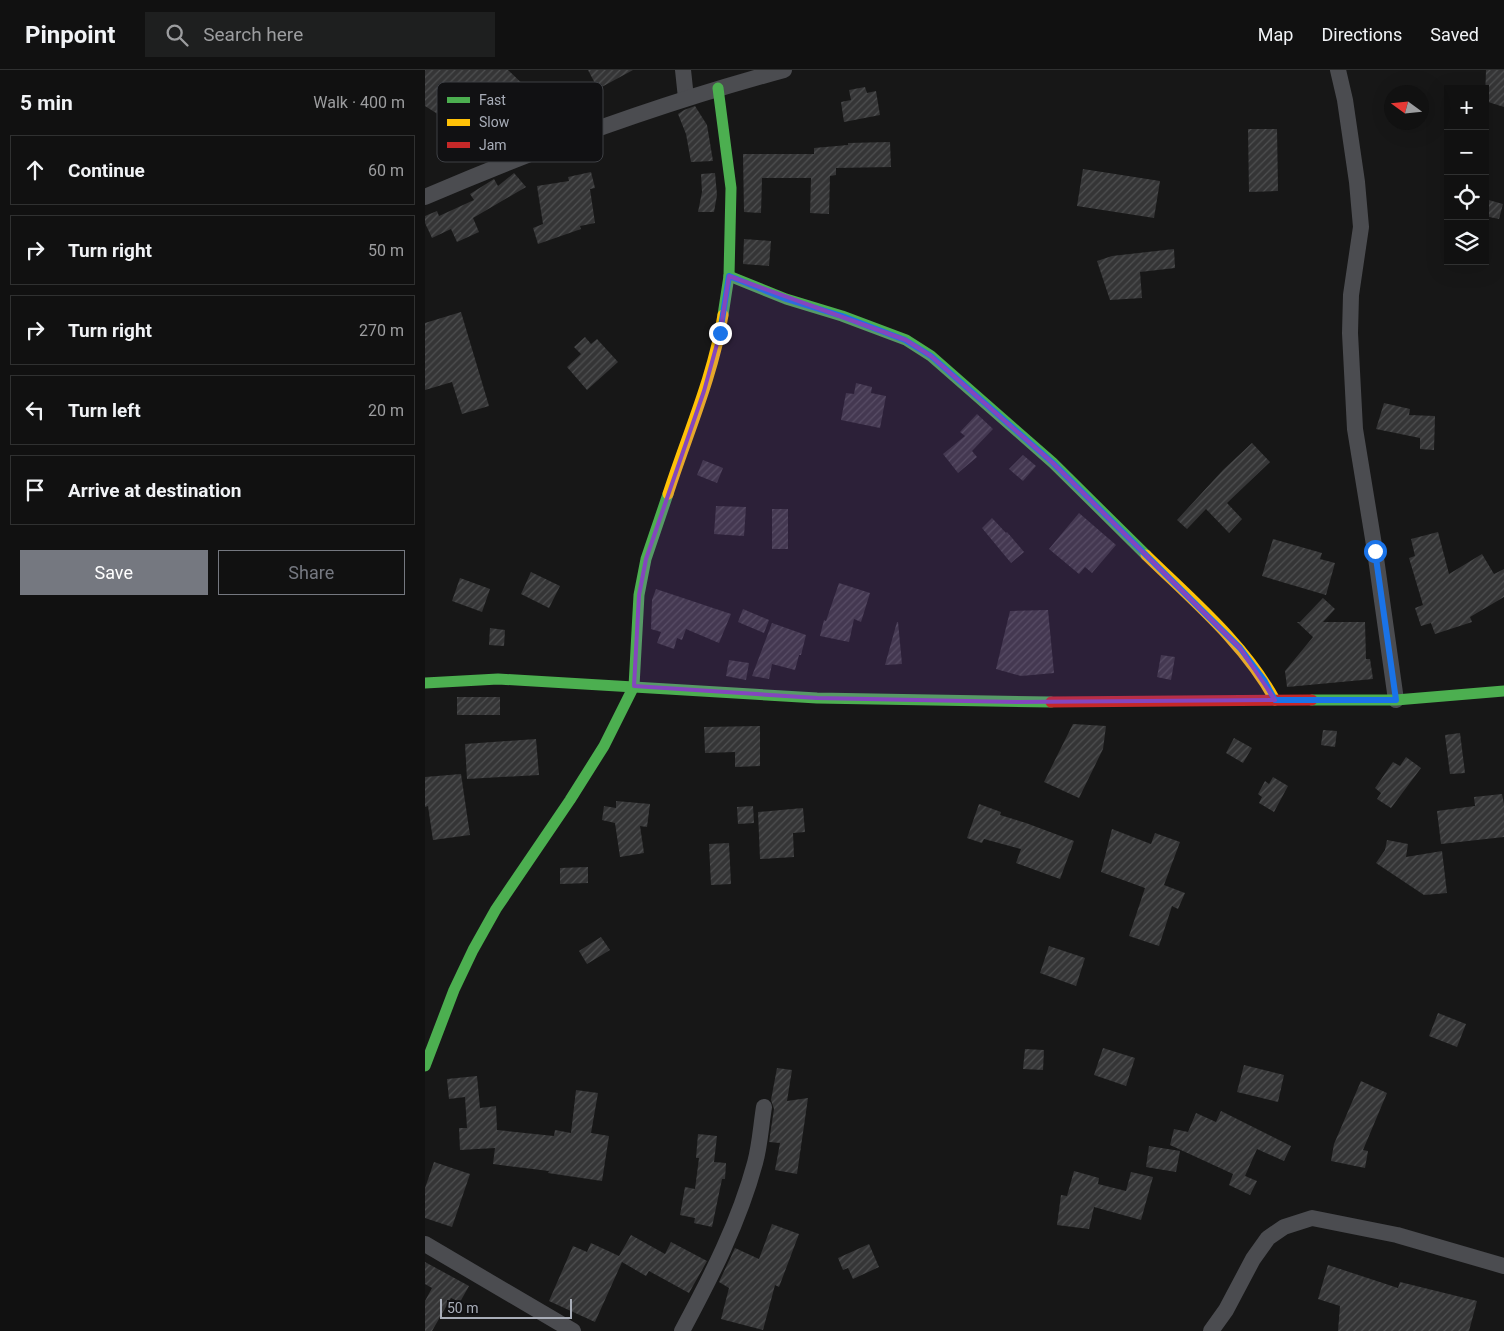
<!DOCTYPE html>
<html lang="en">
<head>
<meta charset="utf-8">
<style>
  :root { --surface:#111; --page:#1e1f1f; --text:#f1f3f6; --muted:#9c9d9f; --line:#303131; --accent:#757880 }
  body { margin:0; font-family:Roboto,sans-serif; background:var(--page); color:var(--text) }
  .controls { position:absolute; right:15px; top:15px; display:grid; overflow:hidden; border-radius:0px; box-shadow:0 5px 20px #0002 }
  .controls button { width:45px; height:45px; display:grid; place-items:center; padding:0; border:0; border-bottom:1px solid var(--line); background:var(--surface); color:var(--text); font:25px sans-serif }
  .compass { position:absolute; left:959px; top:15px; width:45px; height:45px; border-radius:50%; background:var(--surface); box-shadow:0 5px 20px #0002; rotate:285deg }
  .scale { position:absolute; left:15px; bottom:12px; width:132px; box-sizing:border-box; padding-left:5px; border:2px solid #a8adb8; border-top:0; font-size:14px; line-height:18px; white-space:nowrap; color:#a8adb8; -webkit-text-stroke:4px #111113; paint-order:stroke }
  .stop { position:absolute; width:15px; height:15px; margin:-11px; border:4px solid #1a73e8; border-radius:50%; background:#fff }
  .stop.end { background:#1a73e8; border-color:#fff; box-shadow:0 1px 5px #0008 }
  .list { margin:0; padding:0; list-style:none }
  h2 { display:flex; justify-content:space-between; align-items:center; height:65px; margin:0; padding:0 20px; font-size:21px }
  h2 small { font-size:16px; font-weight:400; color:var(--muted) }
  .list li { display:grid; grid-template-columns:32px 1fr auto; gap:15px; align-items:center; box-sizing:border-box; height:70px; margin:0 10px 10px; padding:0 10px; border:1px solid var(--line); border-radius:0px }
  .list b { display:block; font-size:19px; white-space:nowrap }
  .list em { font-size:16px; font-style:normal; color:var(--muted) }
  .actions { display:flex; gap:10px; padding:15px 20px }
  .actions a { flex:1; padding:11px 0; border:1px solid var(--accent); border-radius:0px; text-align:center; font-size:18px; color:var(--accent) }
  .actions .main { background:var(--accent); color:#fff }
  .icon { flex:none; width:28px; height:28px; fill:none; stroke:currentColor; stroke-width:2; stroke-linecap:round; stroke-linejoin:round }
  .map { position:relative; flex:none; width:1079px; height:1261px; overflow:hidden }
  header { display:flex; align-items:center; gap:30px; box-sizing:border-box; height:70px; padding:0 25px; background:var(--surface); border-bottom:1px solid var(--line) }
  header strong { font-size:24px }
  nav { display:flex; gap:28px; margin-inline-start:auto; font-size:18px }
  .search { width:350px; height:45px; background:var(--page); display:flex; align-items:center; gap:12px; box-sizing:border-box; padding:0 18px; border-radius:0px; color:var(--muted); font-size:19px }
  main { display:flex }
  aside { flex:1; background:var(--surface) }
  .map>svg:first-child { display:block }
  .building { fill:url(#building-hatch) }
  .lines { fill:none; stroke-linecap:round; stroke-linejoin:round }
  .street { stroke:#4b4c50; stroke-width:16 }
  .fast { stroke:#4caf50; stroke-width:11 }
  .slow { stroke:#ffc107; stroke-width:11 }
  .jam { stroke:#c62828; stroke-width:11 }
  .route { stroke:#1a73e8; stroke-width:6 }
  .marked { fill:#8446be; fill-opacity:0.2; stroke:#8446be; stroke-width:4; stroke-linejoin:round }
  .key { fill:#111113; stroke:#3e4045; stroke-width:1 }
  .key-label { font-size:14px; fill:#a8adb8 }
</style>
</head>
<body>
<header>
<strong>Pinpoint</strong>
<div class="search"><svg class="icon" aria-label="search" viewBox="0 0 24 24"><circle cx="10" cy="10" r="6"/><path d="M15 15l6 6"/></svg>Search here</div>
<nav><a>Map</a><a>Directions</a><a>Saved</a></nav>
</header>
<main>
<aside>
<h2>5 min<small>Walk · 400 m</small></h2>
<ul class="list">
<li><svg class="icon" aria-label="ahead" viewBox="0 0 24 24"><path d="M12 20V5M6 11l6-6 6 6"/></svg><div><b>Continue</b></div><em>60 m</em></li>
<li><svg class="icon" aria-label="right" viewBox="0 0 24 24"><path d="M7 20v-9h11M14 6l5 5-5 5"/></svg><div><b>Turn right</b></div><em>50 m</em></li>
<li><svg class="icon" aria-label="right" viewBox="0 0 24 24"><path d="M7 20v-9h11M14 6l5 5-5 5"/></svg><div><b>Turn right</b></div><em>270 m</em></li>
<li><svg class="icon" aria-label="left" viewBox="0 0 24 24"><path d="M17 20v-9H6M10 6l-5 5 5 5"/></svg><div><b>Turn left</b></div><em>20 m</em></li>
<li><svg class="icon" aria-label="arrive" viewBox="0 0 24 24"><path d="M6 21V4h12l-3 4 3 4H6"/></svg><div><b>Arrive at destination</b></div></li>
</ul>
<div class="actions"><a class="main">Save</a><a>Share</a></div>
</aside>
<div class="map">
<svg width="1079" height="1261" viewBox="0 0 1079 1261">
  <defs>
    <pattern id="building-hatch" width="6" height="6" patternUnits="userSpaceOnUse" patternTransform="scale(1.25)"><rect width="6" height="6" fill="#353536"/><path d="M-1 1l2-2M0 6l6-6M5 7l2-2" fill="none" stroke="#4f5051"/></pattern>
  </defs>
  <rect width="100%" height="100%" fill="#171717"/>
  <g class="building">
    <polygon points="0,0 83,0 125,40 100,68 102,73 86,80 74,53 60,74 0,36"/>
    <polygon points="163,0 208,0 173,19"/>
    <polygon points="1061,0 1079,0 1079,37 1060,31"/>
    <polygon points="440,17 442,23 451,21 455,45 419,52 416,32 426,30 424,20"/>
    <polygon points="270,36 282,55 288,91 266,92 261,64 253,44 259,40"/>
    <polygon points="823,59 852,59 853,121 824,122"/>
    <polygon points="465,72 466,97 411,98 411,105 405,106 404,144 385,143 386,108 337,108 336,143 319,142 318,84 389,84 389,78 423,75 423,73"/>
    <polygon points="658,99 735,111 729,148 652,136"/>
    <polygon points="166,102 170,118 165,119 170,153 155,156 156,159 113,174 108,158 118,154 112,116 144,111 143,107"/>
    <polygon points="89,103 101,117 48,148 54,162 32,172 26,159 7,168 0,153 0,146 12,141 14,146 49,130 45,124 69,109 73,116"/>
    <polygon points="290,103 292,125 289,142 273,142 277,122 276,104"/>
    <polygon points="1060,129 1078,134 1074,149 1060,146"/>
    <polygon points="319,169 346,171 344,196 318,194"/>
    <polygon points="749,179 750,198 715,202 717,228 685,230 672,191 687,186"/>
    <polygon points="36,242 64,336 37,344 27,312 0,320 0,253"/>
    <polygon points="160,267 166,274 172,269 193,292 162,320 142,297 156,284 149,277"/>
    <polygon points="431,313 447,317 446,323 461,326 455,358 416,350 421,323 429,324"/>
    <polygon points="959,333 985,339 984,345 1010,346 1009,380 995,379 995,368 951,359"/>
    <polygon points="552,344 568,359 547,381 552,387 533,403 518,384 540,366 535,362"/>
    <polygon points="827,373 845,392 802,433 817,449 804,463 781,439 762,459 752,450 798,400"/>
    <polygon points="598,385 611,396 598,411 584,399"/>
    <polygon points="278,390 298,398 292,413 272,405"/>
    <polygon points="291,436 321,437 319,466 289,464"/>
    <rect x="347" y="439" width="16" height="40"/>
    <polygon points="654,443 691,475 667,503 660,497 654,504 624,479"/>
    <polygon points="567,448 581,463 582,462 599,482 586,493 557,458"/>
    <polygon points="1013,462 1024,504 1057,484 1069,504 1079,499 1079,527 1045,547 1047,552 1010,564 1006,553 996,556 990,538 998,535 984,488 990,486 986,469"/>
    <polygon points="848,469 897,483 895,489 910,493 901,525 837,506"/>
    <polygon points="106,502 135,516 124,538 96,524"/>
    <polygon points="35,508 65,519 57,542 27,531"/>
    <polygon points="414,513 445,523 436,552 429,549 424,572 395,566 399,550 401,551"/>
    <polygon points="231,519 306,544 294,573 261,559 257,570 252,568 249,579 232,573 236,562 226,559 227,530"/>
    <polygon points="898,528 910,539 898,552 940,552 941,589 945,589 948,609 862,617 860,601 888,567 872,552 875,552"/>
    <polygon points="318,539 344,550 339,563 313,552"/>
    <polygon points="623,540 629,603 596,606 571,599 585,541"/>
    <polygon points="472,552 473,552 477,594 460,595"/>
    <polygon points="347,553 381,565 376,585 374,585 370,600 347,594 344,609 327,606"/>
    <polygon points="65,558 80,560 79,576 64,575"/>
    <polygon points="736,585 750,587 746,610 732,607"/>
    <polygon points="304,590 324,593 321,610 301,606"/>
    <rect x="32" y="627" width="43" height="18"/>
    <polygon points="648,654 681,656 678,679 654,728 619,712"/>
    <polygon points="335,656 335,696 310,697 310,682 280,683 279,657"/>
    <polygon points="898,660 912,661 910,677 896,675"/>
    <polygon points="1035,663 1040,703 1025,704 1020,665"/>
    <polygon points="809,668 827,678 818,693 801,683"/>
    <polygon points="111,669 114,705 42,709 40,674"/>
    <polygon points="981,687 996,698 966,738 952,729 956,723 950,718 968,692 975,696"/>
    <polygon points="36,704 45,765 8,770 3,736 0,737 0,707"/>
    <polygon points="848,707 863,716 849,742 834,733 837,727 833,724 840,711 844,714"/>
    <polygon points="1077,724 1079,734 1079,767 1016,774 1012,741 1050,736 1049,727"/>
    <polygon points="191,731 225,734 222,757 215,756 219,783 195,787 190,753 177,750 179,736 191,738"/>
    <polygon points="554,734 576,742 575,745 601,753 649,771 635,809 591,793 596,779 559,769 557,773 542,768"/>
    <polygon points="328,736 329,753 313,754 312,737"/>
    <polygon points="378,738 380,762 368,763 369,787 335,789 333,742"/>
    <polygon points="687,759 726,774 730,763 755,772 739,815 760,823 753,839 747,836 734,876 704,866 720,818 676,802"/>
    <polygon points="962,770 983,774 981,787 1017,781 1022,823 999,825 951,793 960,780"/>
    <polygon points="304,773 306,814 286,815 284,774"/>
    <polygon points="163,797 163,813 135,814 135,798"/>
    <polygon points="176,867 185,880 162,894 154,881"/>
    <polygon points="624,876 660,888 651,916 615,903"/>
    <polygon points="1013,943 1041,954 1032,977 1004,966"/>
    <polygon points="678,978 710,988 701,1016 669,1005"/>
    <polygon points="600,979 619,980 618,1000 598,999"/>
    <polygon points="819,995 859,1005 853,1032 812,1022"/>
    <polygon points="352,998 367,1000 362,1031 383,1028 372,1104 350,1100 355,1073 344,1072 349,1039 346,1030"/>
    <polygon points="52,1006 55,1038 71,1036 72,1060 129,1066 130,1060 146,1063 151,1020 173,1023 166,1063 184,1066 177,1111 123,1103 124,1101 68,1094 70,1078 35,1080 34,1058 42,1058 40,1027 24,1029 22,1009"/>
    <polygon points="936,1011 962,1023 938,1080 943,1081 940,1098 906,1091 909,1074"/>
    <polygon points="796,1041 866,1076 859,1091 832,1079 820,1106 832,1111 825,1125 804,1115 808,1104 745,1075 749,1059 763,1062 771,1043 791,1052"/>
    <polygon points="273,1064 292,1066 289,1092 301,1093 300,1109 297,1109 287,1157 269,1153 270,1148 255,1145 260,1117 270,1119 274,1088 271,1088"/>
    <polygon points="724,1076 755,1081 751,1102 721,1097"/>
    <polygon points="9,1092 45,1104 27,1157 0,1148 0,1118"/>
    <polygon points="649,1101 674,1108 673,1114 701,1121 706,1102 728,1107 716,1150 669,1137 664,1159 632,1155 636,1125 642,1126"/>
    <polygon points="347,1154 374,1164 354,1217 350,1215 338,1260 296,1249 304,1218 294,1212 310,1178 334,1189"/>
    <polygon points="206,1165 240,1184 246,1172 282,1191 264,1223 224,1201 221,1206 197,1192 170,1252 124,1231 148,1176 162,1182 166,1173 194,1186"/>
    <polygon points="444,1174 454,1197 428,1209 423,1198 418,1200 413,1188"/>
    <polygon points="0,1192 44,1216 35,1232 26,1228 7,1261 0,1261 0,1231 7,1218 0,1214"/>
    <polygon points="903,1195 973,1218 975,1212 1052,1231 1044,1261 913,1261 915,1236 893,1229"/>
  </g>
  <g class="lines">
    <g class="street">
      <polyline points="258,0 261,28"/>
      <polyline points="913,0 920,30 932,112 936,157 926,225 925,263 930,359 950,481 971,630"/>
      <path d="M0,127C116,77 237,33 359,0"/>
      <polyline points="0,1174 148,1261"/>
      <path d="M257,1261C286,1207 314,1152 330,1093C335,1075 336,1055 339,1037"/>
      <polyline points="786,1261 801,1240 828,1189 843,1168 859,1157 887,1148 972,1165 1079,1196"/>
    </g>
    <g class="fast">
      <polyline points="293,18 306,118 304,206 298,245"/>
      <polyline points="304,206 361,229 417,246 481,270 506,286 628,393 721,485"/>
      <polyline points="0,613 73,609 392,628 626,632"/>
      <polyline points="887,630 971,630 1079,621"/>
      <polyline points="0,996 29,920 48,880 71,839 145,730 179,676 209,616 214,525 221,489 243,424"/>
    </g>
    <g class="slow">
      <path d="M243,424C262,365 288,307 298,245"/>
      <path d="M721,485C767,530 819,573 850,630"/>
    </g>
    <polyline class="jam" points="626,632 887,630"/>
  </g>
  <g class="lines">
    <polyline class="route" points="295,263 304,206 361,229 417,246 480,270 506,286 628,393 815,578 839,610 850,630 971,630 950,481"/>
  </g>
  <path class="marked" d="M304,206L481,270L506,286L628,393L815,578L850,630L592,632L392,628L209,616L214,525L221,489L279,321L295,263Z"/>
  <rect x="12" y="12" width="166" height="80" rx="8" class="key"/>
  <rect x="22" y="27" width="23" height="6" fill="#4caf50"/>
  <rect x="22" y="49" width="23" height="7" fill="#ffc107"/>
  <rect x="22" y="72" width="23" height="6" fill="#c62828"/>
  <g class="key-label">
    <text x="54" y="35">Fast</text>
    <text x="54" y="57">Slow</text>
    <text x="54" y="80">Jam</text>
  </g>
</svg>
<div class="controls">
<button>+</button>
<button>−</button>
<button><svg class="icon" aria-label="locate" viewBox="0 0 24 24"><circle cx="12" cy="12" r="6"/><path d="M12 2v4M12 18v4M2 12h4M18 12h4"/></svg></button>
<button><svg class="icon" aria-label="layers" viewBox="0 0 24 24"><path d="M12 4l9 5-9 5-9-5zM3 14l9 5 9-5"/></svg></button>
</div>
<svg class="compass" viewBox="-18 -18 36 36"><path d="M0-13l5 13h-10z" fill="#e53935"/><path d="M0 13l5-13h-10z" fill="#9c9d9f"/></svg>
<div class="scale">50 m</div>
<div class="stop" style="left:950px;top:481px"></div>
<div class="stop end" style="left:295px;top:263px"></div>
</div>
</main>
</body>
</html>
